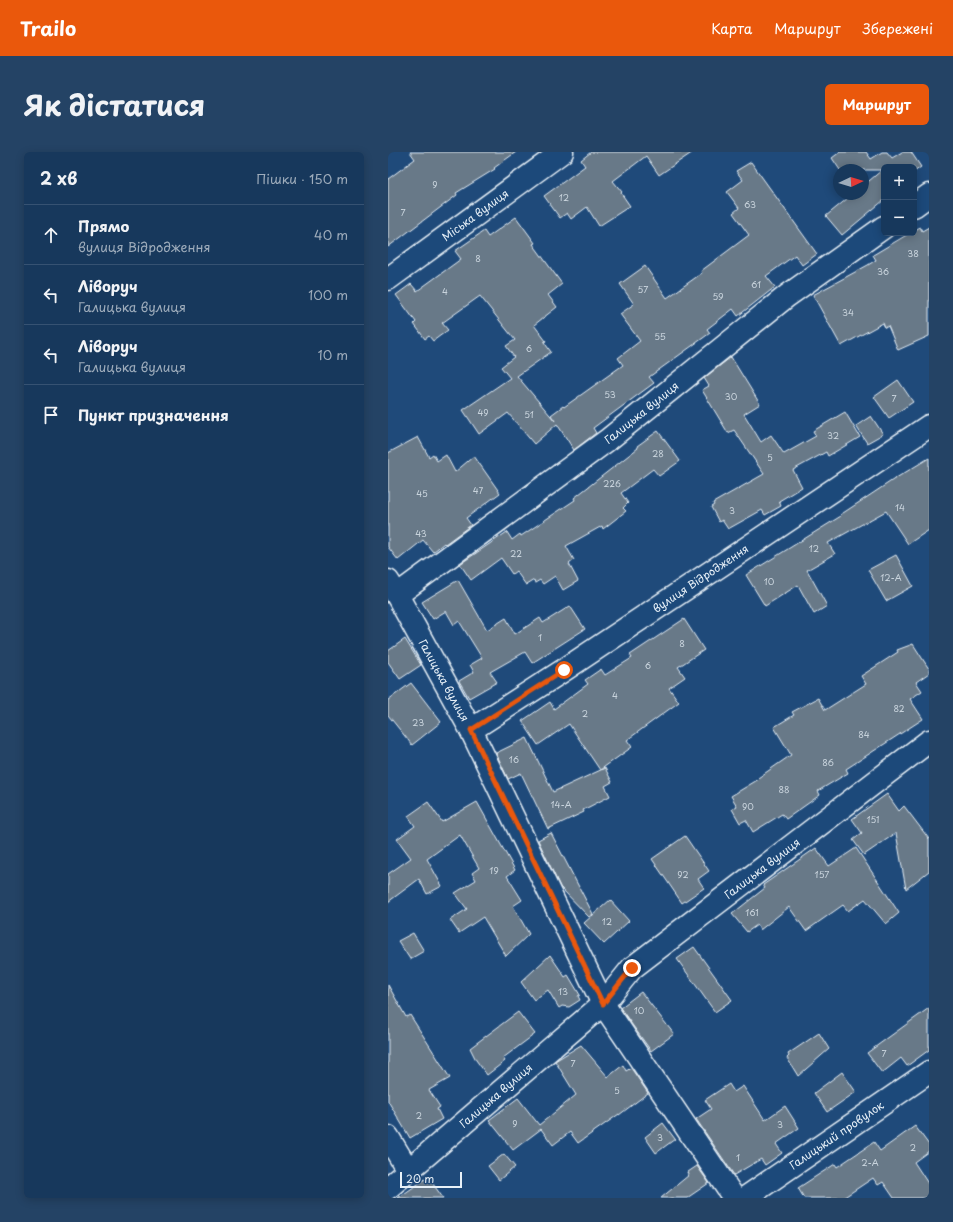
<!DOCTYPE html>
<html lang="uk">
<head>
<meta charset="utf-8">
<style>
  :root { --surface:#17385c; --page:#244365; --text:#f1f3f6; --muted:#9eacbb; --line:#365272; --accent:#ea580c }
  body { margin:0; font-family:"Playpen Sans",sans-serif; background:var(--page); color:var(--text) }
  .controls { position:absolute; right:12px; top:12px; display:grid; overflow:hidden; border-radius:6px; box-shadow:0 2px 10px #0003 }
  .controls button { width:36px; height:36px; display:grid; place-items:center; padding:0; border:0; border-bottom:1px solid var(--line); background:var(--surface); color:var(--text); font:20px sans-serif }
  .compass { position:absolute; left:445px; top:12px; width:36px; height:36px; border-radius:50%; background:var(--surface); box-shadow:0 2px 10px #0003; rotate:86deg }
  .scale { position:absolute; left:12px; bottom:10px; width:62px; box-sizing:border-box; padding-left:4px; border:2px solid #e8f1f8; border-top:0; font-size:11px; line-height:14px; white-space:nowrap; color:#e8f1f8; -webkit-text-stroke:3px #1f4a7a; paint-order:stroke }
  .stop { position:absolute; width:12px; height:12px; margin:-9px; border:3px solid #ea580c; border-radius:50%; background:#fff }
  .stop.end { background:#ea580c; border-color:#fff; box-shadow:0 1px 4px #0008 }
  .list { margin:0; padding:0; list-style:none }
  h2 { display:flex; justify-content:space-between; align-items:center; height:52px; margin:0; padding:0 16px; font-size:17px }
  h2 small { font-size:13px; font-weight:400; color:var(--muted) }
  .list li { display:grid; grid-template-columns:26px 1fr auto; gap:12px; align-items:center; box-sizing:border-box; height:60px; padding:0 16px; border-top:1px solid var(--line) }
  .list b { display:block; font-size:15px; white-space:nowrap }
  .list p { margin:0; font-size:13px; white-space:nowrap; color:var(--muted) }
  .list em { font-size:13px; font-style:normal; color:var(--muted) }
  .icon { flex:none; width:22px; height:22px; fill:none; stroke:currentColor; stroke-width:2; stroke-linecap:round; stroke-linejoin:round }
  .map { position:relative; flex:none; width:541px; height:1046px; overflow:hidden; border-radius:6px }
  header { display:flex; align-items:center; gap:24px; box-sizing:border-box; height:56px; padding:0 20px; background:var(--accent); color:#fff }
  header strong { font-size:19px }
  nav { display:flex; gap:22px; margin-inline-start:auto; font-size:14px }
  .intro { display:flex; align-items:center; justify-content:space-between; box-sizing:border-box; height:96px; padding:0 24px }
  h1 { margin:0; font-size:28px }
  .button { padding:10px 18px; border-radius:6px; background:var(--accent); color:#fff; font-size:14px; font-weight:700 }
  main { display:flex; gap:24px; padding:0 24px }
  aside { flex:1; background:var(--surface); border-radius:6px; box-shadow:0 2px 10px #0003 }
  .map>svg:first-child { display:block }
  .building { fill:#687988; stroke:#e8f1f8 }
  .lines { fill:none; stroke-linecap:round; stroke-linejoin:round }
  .minor-casing { stroke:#e8f1f8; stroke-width:25 }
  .minor { stroke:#1f4a7a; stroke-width:22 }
  .route { stroke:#ea580c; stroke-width:5 }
  .labels { text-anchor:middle; stroke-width:3.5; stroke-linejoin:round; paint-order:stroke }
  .number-label { font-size:9px; fill:#c8d3dc }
  .street-label { font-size:11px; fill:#e8f1f8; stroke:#1f4a7a }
</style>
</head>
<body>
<header>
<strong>Trailo</strong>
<nav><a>Карта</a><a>Маршрут</a><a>Збережені</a></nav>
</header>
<div class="intro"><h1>Як дістатися</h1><a class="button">Маршрут</a></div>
<main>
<aside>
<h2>2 хв<small>Пішки · 150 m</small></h2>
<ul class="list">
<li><svg class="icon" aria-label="ahead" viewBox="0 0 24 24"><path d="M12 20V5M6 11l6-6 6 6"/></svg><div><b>Прямо</b><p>вулиця Відродження</p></div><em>40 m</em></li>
<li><svg class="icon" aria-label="left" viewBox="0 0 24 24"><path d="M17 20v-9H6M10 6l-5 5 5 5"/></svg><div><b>Ліворуч</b><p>Галицька вулиця</p></div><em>100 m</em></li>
<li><svg class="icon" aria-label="left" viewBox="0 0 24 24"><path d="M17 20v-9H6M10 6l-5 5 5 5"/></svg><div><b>Ліворуч</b><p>Галицька вулиця</p></div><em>10 m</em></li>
<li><svg class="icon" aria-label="arrive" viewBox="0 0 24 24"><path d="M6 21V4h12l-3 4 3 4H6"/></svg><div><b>Пункт призначення</b></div></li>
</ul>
</aside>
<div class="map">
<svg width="541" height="1046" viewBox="0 0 541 1046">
  <rect width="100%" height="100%" fill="#1f4a7a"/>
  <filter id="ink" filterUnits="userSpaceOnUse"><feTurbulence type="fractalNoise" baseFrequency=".025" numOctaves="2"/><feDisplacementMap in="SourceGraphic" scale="8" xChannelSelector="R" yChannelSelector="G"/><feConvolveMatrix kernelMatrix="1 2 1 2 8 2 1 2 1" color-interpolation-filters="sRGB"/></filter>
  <g filter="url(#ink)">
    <g class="building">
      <polygon points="22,0 128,0 106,16 107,17 68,41 69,43 0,95 0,27 27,7"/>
      <polygon points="203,0 305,0 271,23 258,4 225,29 234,40 233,41 242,54 211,74 199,55 183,67 179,61 172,66 156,44 197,14 193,8"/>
      <polygon points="452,0 478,0 483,7 494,0 499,0 504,6 514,0 523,0 533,15 526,20 526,15 496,15 496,48 454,83 438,64 465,42 475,42 475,34 494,18 452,18 444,6"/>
      <polygon points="363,10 429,102 414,113 407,103 378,124 387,135 350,164 345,157 319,177 322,181 261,225 266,231 205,276 208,281 186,298 169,272 146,292 120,261 91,282 75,258 122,226 113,215 126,205 118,194 127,188 92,144 54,171 60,178 45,189 41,184 37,187 26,172 28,170 8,143 23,132 29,139 73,107 67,99 96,79 100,85 128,65 147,91 145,92 174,132 160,143 169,155 146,173 158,189 156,190 163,200 129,224 167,269 163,263 175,254 176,255 235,213 230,206 252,189 232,162 246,152 232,132 257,114 279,146 314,121 313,119 361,83 345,61 351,56 339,40 355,28 348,19"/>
      <polygon points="532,75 534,79 541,75 541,184 510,198 500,174 497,176 495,171 453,194 425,143 480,113 488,108 485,103 522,81 526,81 526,79"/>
      <polygon points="343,205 372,252 356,262 373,290 383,283 396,302 428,284 425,279 457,260 472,285 440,304 438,300 405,318 414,335 391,349 393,354 377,363 374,358 340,377 334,368 331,370 323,355 326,353 325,351 376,322 346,278 340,281 314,238 321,234 316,226"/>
      <polygon points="510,228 525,250 501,266 486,245"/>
      <polygon points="483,264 495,282 479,291 468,274"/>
      <polygon points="270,279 292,309 271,324 265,317 233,341 240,351 235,356 238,359 215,377 214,374 178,394 186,408 181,412 190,429 175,438 167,424 155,432 152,428 147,431 146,428 138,433 128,419 124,422 113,406 83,428 72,412 119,380 124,388 132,382 133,384 187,348 186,346 250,296 249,294"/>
      <polygon points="30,285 41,305 45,302 49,309 58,303 67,320 86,304 112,341 78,366 83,373 57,392 56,391 45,400 35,388 10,408 0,395 0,301"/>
      <polygon points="541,306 541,378 520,392 498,359 440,391 447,402 419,418 439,454 426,462 410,433 377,454 358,423 453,364 452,363 508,326"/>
      <polygon points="508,403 525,434 498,449 480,418"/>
      <polygon points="70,428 99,478 118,466 127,482 152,466 155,471 182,454 197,477 144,511 137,500 102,520 109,530 81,546 71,529 86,520 82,513 94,506 71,469 66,473 58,459 45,467 34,450"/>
      <polygon points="296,467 316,498 290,515 297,525 281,536 291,550 239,588 244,595 212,618 181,572 150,593 134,569 162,550 166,557 200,532 197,528 213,517 217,523 244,506 242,503"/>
      <polygon points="17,487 33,513 12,527 0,510 0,499"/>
      <polygon points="525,492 541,517 541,521 528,530 534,539 522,547 535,567 458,617 460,621 430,639 432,643 398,667 394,662 365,680 358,668 352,671 344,657 349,654 343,644 371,627 370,626 403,603 386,575 406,563 404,560 430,546 437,558 478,532 473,524 510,500 509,498"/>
      <polygon points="23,531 53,570 24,593 0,563 0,548"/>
      <polygon points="139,586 165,640 217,616 224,630 217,634 222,644 195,658 196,660 160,677 133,621 120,627 108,601"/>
      <polygon points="499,642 511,659 516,654 541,687 541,719 518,737 508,681 476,703 465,688 474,681 464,667"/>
      <polygon points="40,650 54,670 89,650 127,718 119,724 134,748 125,754 141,782 118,804 95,765 71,781 62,768 79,757 67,741 88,728 84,721 91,716 72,683 39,707 54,734 39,742 31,727 0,750 0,722 23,706 9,687 27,674 20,664"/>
      <polygon points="163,681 205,762 201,765 172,735 150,688"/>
      <polygon points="297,684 321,719 310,727 316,736 294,751 264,707"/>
      <polygon points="428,696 441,714 468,696 511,761 498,772 477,747 460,759 455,753 418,779 401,755 372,778 369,773 359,780 344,762 377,736 375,733"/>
      <polygon points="222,748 241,769 216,792 196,771"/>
      <polygon points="25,781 36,799 22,807 10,789"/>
      <polygon points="306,795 344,848 327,860 289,807"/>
      <polygon points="162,803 177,825 180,823 192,843 190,844 192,848 181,855 174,854 171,856 160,838 146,848 133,830"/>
      <polygon points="0,833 18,865 22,863 62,926 41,938 52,955 49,957 54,967 22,986 0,949"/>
      <polygon points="253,840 286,882 263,899 232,856"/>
      <polygon points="541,856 541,898 519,914 513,906 494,921 479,901"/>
      <polygon points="130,860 147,882 115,906 117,909 99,923 88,908 82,896"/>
      <polygon points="431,881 441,897 410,924 399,906 401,904 400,902"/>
      <polygon points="193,893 220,925 235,913 238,919 243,916 260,941 231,963 231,962 190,991 182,980 165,993 153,977 125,998 101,968 130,946 151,973 188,943 167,909"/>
      <polygon points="454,920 468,940 439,960 426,941"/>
      <polygon points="341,932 346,940 355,934 377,968 397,954 411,976 388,992 394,1001 377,1013 373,1007 346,1023 308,967 323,957 317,948"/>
      <polygon points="275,971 287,987 268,1001 257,985"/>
      <polygon points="527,974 541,993 541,999 526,1010 541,1033 541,1046 506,1046 495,1030 490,1033 485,1026 455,1046 416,1046 410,1036 447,1012 449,1015 486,990 492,999"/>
      <polygon points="116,1002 127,1015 111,1028 100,1014"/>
      <polygon points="309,1014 321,1031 299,1046 273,1046 301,1023 300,1020"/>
      <polygon points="40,1025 55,1046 10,1046"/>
    </g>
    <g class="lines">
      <g class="minor-casing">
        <g id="minor">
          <polyline points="526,54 541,43"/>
          <path id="s1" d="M0,127L174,0"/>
          <path id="s2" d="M0,429L9,443L83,578L215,852L346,1046"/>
          <path id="s3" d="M9,443L221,287L399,144L496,75"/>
          <path id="s4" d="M83,578L176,518L541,274"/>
          <polyline points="0,985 20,1018"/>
          <path id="s5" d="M0,1036L215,852L244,816L541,589"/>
          <path id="s6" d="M357,1046L541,920"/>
        </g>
      </g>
      <use href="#minor" class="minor"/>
    </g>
  </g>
  <g class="lines" filter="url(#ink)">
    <polyline class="route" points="176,518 83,578 215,852 244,816"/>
  </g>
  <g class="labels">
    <g class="number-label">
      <text x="47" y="36">9</text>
      <text x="176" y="49">12</text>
      <text x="362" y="56">63</text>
      <text x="15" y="64">7</text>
      <text x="525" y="105">38</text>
      <text x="90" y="110">8</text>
      <text x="495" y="123">36</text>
      <text x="368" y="136">61</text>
      <text x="255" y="141">57</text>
      <text x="57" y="143">4</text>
      <text x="330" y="148">59</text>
      <text x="460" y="164">34</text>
      <text x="272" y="188">55</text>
      <text x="141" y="200">6</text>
      <text x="222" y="246">53</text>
      <text x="343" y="248">30</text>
      <text x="506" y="250">7</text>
      <text x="95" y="264">49</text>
      <text x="141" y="266">51</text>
      <text x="445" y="287">32</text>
      <text x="270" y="305">28</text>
      <text x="382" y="309">5</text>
      <text x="224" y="335">226</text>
      <text x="90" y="342">47</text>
      <text x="34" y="345">45</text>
      <text x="512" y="359">14</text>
      <text x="344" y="362">3</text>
      <text x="33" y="385">43</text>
      <text x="426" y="400">12</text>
      <text x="128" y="405">22</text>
      <text x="503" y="429">12-А</text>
      <text x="381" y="433">10</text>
      <text x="152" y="489">1</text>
      <text x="294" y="495">8</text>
      <text x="260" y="517">6</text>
      <text x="227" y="547">4</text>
      <text x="511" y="560">82</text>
      <text x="197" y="565">2</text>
      <text x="30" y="574">23</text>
      <text x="476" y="586">84</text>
      <text x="126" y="611">16</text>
      <text x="440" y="614">86</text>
      <text x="396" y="641">88</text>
      <text x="173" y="656">14-А</text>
      <text x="360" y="658">90</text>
      <text x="485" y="671">151</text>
      <text x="106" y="722">19</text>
      <text x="295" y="726">92</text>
      <text x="434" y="726">157</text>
      <text x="364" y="764">161</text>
      <text x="219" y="773">12</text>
      <text x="175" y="843">13</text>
      <text x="251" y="862">10</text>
      <text x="496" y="905">7</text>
      <text x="185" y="915">7</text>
      <text x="229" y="942">5</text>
      <text x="31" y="967">2</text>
      <text x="127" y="975">9</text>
      <text x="392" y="976">3</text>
      <text x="272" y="989">3</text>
      <text x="525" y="999">2</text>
      <text x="350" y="1009">1</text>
      <text x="482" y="1014">2-А</text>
    </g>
    <g class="street-label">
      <text dy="4" stroke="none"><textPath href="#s1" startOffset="108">Міська вулиця</textPath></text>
      <text dy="4" stroke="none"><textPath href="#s3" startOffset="305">Галицька вулиця</textPath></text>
      <text dy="4" stroke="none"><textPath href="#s4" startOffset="275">вулиця Відродження</textPath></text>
      <text dy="4" stroke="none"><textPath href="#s2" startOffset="114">Галицька вулиця</textPath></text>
      <text dy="4" stroke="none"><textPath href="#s5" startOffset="493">Галицька вулиця</textPath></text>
      <text dy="4" stroke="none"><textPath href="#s5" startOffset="142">Галицька вулиця</textPath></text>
      <text dy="4" stroke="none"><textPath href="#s6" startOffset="111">Галицький провулок</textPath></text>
    </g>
  </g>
</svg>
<div class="controls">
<button>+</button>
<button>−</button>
</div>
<svg class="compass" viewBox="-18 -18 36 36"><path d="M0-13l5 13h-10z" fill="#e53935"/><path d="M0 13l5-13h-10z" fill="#9eacbb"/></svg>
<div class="scale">20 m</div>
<div class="stop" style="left:176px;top:518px"></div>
<div class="stop end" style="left:244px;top:816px"></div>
</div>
</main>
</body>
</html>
